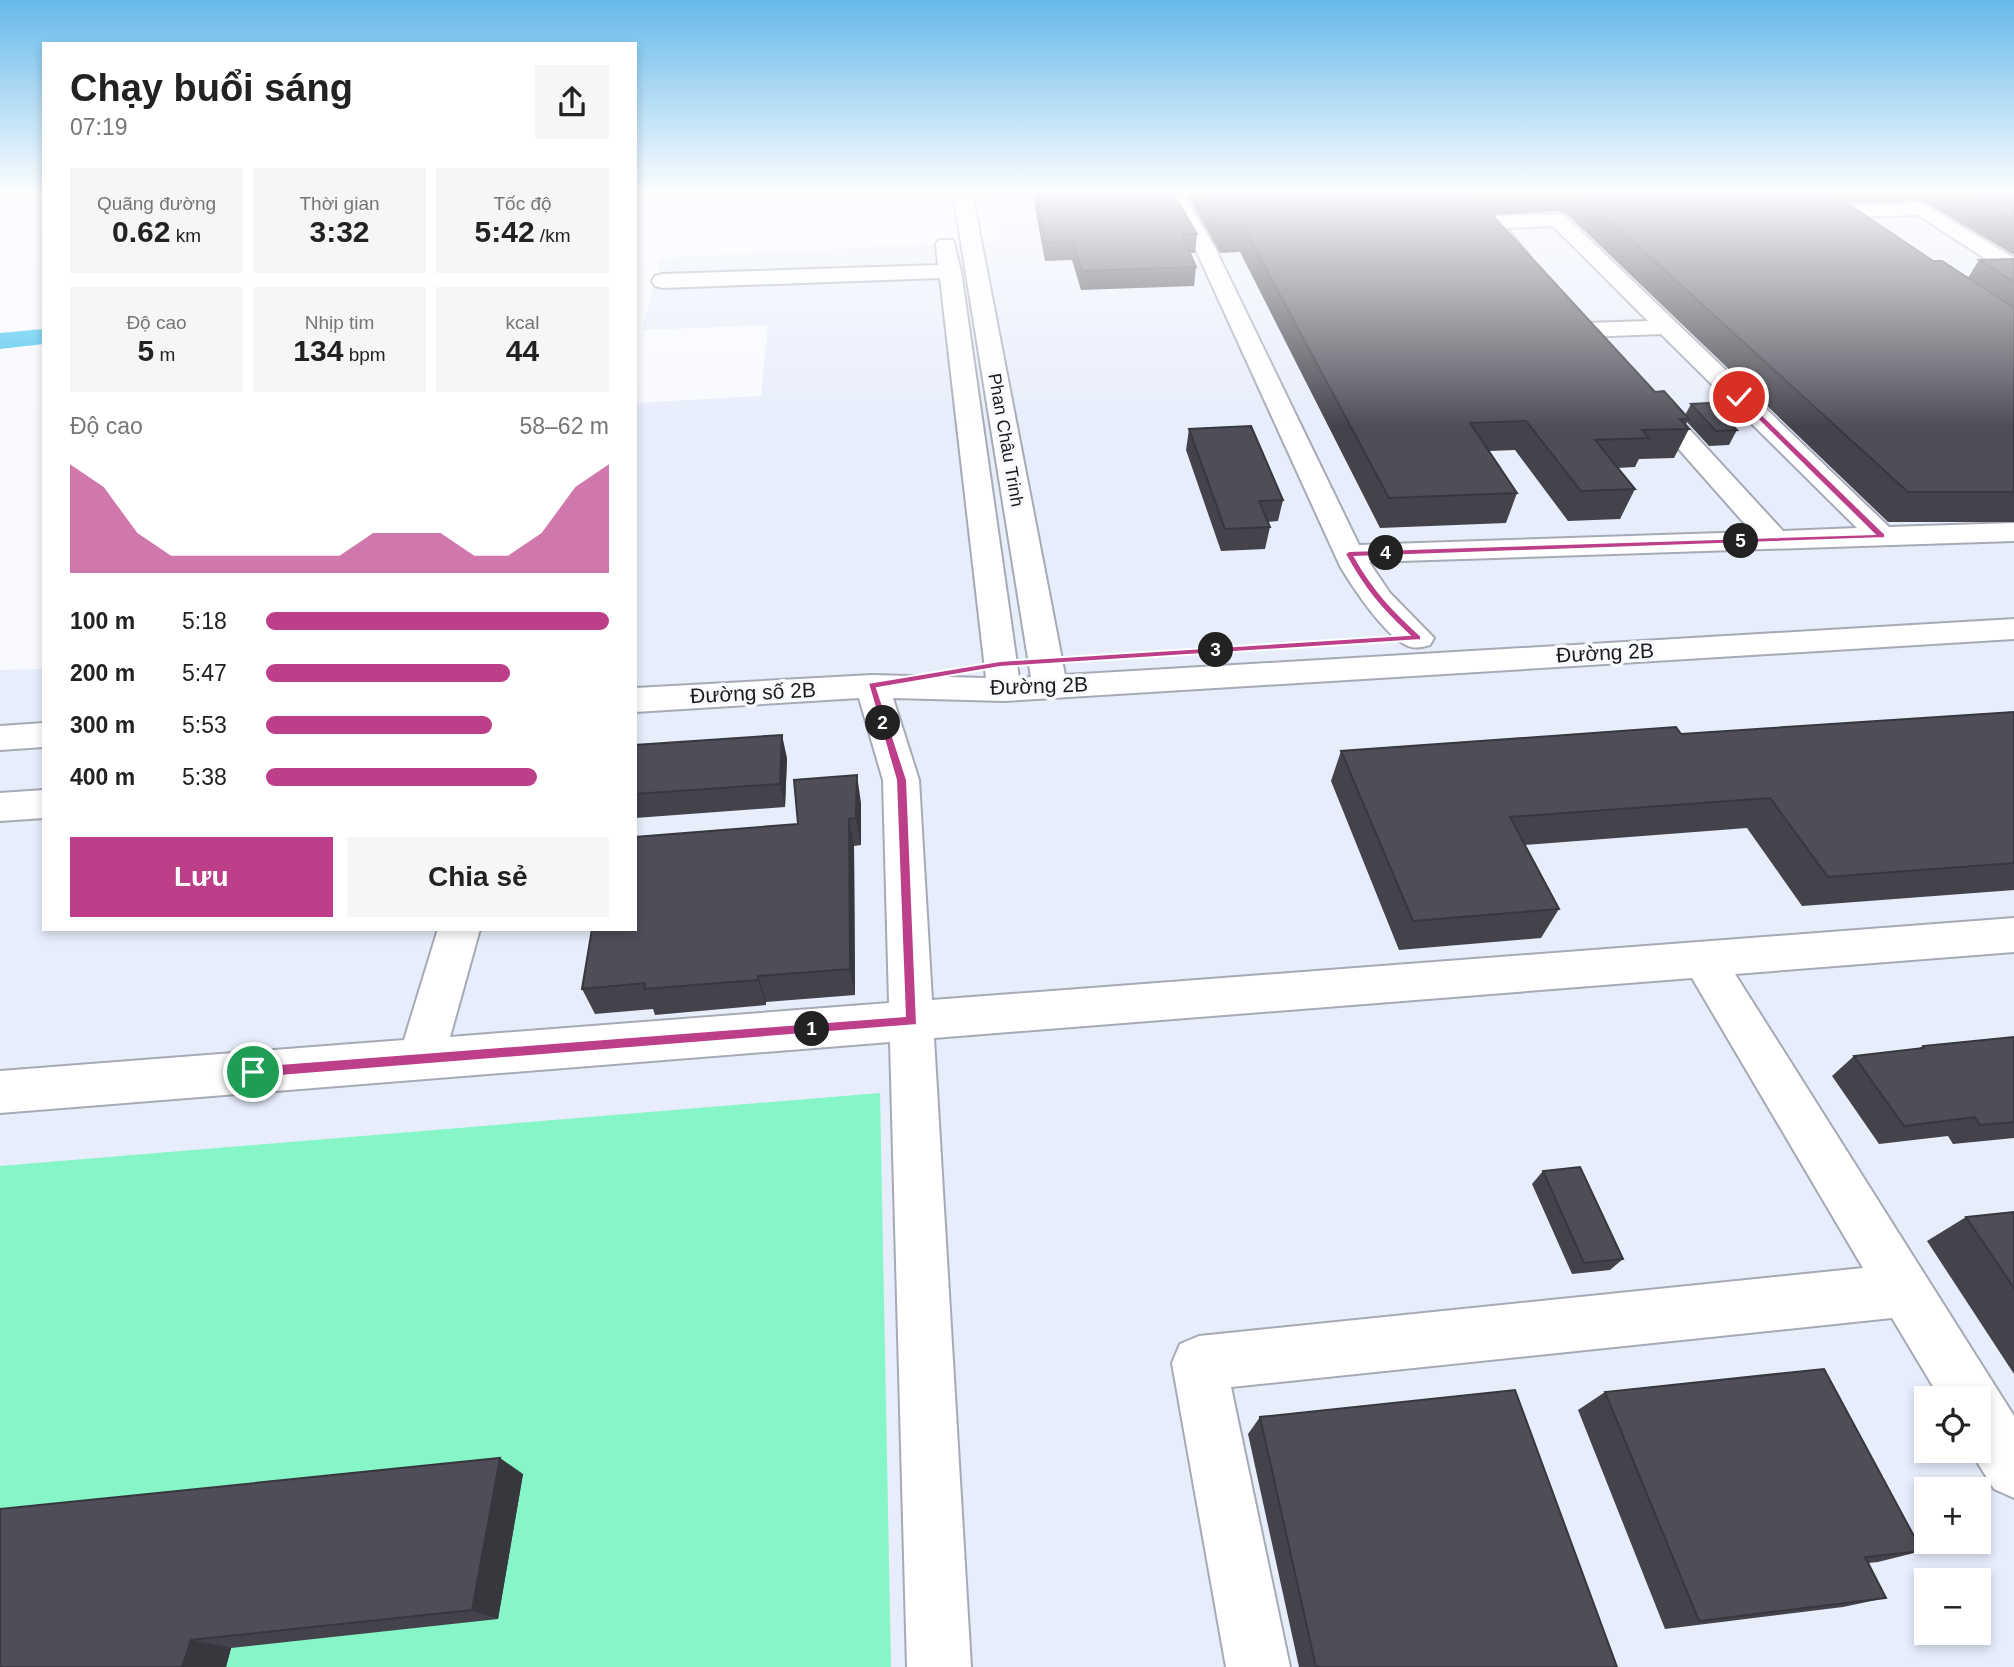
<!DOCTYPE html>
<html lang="vi">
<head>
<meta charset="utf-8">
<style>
  :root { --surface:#fff; --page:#f6f6f6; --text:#222; --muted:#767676; --accent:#bd3e89 }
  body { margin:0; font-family:Arial,sans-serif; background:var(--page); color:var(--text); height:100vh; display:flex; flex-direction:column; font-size:26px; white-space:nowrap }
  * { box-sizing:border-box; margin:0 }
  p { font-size:23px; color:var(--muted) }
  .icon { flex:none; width:38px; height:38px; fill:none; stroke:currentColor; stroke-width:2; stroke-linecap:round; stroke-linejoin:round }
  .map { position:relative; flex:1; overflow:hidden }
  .side { position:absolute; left:42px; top:42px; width:595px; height:889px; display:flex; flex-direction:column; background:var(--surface); border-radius:0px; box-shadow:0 4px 10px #0003 }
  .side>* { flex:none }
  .fabs { position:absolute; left:1914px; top:1386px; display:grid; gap:14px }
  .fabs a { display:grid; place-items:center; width:77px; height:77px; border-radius:0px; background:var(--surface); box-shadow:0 4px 10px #0003; font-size:35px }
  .pin { position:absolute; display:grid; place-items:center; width:60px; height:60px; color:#fff; margin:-30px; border:4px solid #fff; border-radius:50%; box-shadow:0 2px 7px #0007 }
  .km { position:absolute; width:35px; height:35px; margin:-18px; border-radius:50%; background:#222; color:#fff; font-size:19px; line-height:35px; text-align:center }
  .round { display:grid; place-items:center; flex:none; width:74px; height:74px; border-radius:0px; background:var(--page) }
  .summary { display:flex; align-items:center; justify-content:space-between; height:119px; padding:0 28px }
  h1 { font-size:38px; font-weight:700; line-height:52px }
  .figures { display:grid; grid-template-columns:repeat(3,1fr); gap:10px; height:119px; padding:7px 28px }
  .figures div { display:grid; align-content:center; border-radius:0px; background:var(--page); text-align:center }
  .figures b { font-size:30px; font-weight:700 }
  .figures small { font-size:19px; font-weight:400 }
  .figures p { font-size:19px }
  .chart { height:196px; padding:14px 28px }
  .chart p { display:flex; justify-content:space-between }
  .chart svg { width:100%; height:126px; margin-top:7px; fill:var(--accent); opacity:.7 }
  .button { display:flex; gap:14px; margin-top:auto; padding:14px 28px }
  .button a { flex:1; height:80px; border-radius:0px; background:var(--accent); color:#fff; font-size:28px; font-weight:700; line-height:80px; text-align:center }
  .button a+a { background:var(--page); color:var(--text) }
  ul { padding:0 28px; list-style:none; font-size:23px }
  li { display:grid; grid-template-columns:112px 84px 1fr; align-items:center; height:52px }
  li i { height:18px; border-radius:9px; background:var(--accent) }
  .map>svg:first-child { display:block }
</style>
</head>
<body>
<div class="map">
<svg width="2014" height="1667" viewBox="0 0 2014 1667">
  <rect width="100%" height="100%" fill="#f8fafe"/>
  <path fill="#e8edfc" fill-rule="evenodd" d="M991 193H2014V1667H0V670L44 669V929H635V403L761 396 768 325 642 330 661 258 1001 240ZM1927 1398H1979V1451H1927ZM1927 1489H1979V1542H1927ZM1927 1580H1979V1633H1927Z"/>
  <path fill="#86f5c7" d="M880 1093 891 1667H0V1166Z"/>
  <path fill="#40c1ed" d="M44 329V344L0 349V333Z"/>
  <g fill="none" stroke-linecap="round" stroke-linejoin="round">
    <g stroke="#a6aab4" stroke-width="4">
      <path id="minor" d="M953 193H972L1065 675 2014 619V639L1004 701 893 698 919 780 932 1000 2014 918V952L1735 974 2014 1416V1498L1994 1489 1970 1451H1979V1398H1940L1892 1318 1231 1387 1290 1667H1226L1172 1363 1180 1344 1199 1336 1863 1268 1692 978 934 1038 971 1667H907L890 1042 0 1113V1071L404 1040 438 929H480L450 1037 889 1003 883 780 859 698 635 712V688L872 675 986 678 940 278 663 288 655 286 652 281 655 276 663 274 938 265 936 244 939 240H953L961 271 1019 678 1031 677Z
        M1163 193H1182L1215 248 1359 545 1752 532 1639 404 1635 399 1639 394 1648 391 1657 394 1783 531 1857 528 1661 334 1586 337 1578 335 1574 330 1578 325 1586 323 1648 321 1553 226 1506 228 1529 255 1526 259H1512L1480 222 1483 218 1490 216 1558 214 1565 216 1889 527 2014 523V541L1369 562 1390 593 1434 638 1430 645C1422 647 1416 649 1408 646 1385 636 1353 588 1340 566L1195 248Z
        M1922 203 2014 258V273L2006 272 1918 215 1855 217 1866 227 1863 231C1849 235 1833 223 1824 212L1834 206Z
        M44 723V747L0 750V726Z
        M44 790V818L0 821V793Z"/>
    </g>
    <use href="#minor" fill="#fff" fill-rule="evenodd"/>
  </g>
  <path fill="#44434c" d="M1035 193H1173L1197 234 1195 253H1190L1196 267 1194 286 1081 290 1072 260 1045 261 1035 208Z
    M1186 193H2014V255L1923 201 1846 203 1933 261 1968 278 1979 260 2014 259V522H1888L1567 214 1558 211 1492 215 1655 392 1685 415 1691 404 1737 430 1729 445 1709 446 1687 422 1686 425 1689 429 1674 458 1639 459 1635 467 1617 468 1635 489 1620 519 1568 521 1515 450 1489 451 1517 493 1506 523 1380 528 1240 252 1220 253Z
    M1189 429 1283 500 1278 521 1268 522 1270 527 1265 549 1221 551 1186 450Z
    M2014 712V890L1802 906 1747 828 1525 845 1559 909 1541 938 1399 950 1331 781 1341 751 1681 734Z
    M635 745 787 758 785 807 635 818Z
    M861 803V845L854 846 855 995 766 1002V1005L655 1015 653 1009 595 1014 582 989Z
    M2014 1037V1138L1953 1144 1948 1136 1879 1144 1832 1076 1854 1056 1919 1048 1923 1046Z
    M1543 1171 1623 1259 1610 1270 1572 1274 1532 1184Z
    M2014 1212V1374L1927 1241 1966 1217Z
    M1605 1392 1922 1551 1878 1562 1868 1563 1886 1598 1843 1607 1665 1629 1578 1410Z
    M1260 1417 1617 1667H1299L1248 1434Z
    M523 1474 498 1619 231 1648 226 1667H0Z"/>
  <path fill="#37373e" d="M782 735 787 758 785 807 780 784Z
    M857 775 861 803V845L856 818Z
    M849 819 854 846 855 995 850 969Z
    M758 976 766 1002V1005L758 980Z
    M500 1458 523 1474 498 1619 472 1610Z
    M191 1640 231 1648 226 1667H182Z"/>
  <path fill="#4f4e58" stroke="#37373e" stroke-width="2" d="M1036 193H1173L1197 234 1182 235 1196 267 1082 271 1073 241 1046 242Z
    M1203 193H1472L1655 392 1664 391 1689 419H1680L1689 429 1642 430 1649 438 1595 440 1635 489 1581 491 1526 421 1470 423 1517 493 1389 498 1243 226 1224 227Z
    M1580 193H1832L1933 261H1942L2014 308V492H1908Z
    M1967 193H2014V220Z
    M2014 259V282L1979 260Z
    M1709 403 1737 430 1716 431 1691 404Z
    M1251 426 1283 500 1259 501 1270 527 1225 529 1189 429Z
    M2014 712V863L1828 877 1770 798 1510 817 1559 909 1413 921 1341 751 1676 727 1681 734Z
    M782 735 780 784 635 794V745Z
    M857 775 856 818 849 819 850 969 758 976V980L644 989 645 983 582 989 592 929H635V837L798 824 794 780Z
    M2014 1037V1122L1980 1125 1975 1117 1904 1126 1854 1056 1924 1048 1923 1046Z
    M1580 1167 1623 1259 1584 1263 1543 1171Z
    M2014 1212V1288L1966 1217Z
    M1824 1369 1922 1551 1865 1557 1886 1598 1699 1621 1605 1392Z
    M1515 1390 1617 1667H1316L1260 1417Z
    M500 1458 472 1610 191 1640 182 1667H0V1509Z"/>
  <linearGradient id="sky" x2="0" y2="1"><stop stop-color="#65b9ea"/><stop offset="0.45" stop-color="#fcfdff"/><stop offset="1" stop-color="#fcfdff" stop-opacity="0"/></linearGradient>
  <rect width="2014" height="427" fill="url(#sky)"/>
  <path fill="#bd3e89" stroke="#fff" stroke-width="2" d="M1736 395H1742L1885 534V538L1355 557C1374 591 1393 610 1421 636V640L1000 667 877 688 907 780 917 1025 253 1078 246 1072 253 1066 905 1016 896 780 868 683 1000 661 1409 635C1381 609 1364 589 1345 554L1349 551 1874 534 1736 398Z"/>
  <g text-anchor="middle" stroke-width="7" stroke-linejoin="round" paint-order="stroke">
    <g font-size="18" fill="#1a1b1f" stroke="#f8fafe">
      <text transform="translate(1006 440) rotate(80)" y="6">Phan Châu Trinh</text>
    </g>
    <g font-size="21" fill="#1a1b1f" stroke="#f8fafe">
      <text transform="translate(1605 653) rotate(-3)" y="7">Đường 2B</text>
      <text transform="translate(1039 686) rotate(-2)" y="7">Đường 2B</text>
      <text transform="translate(753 693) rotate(-3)" y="7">Đường số 2B</text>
    </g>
  </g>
</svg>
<div class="fabs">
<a><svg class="icon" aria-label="locate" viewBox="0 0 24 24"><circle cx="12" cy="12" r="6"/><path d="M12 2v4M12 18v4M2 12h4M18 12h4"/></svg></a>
<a>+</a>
<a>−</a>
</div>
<div class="pin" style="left:253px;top:1072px;background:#1e9e55"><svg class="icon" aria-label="arrive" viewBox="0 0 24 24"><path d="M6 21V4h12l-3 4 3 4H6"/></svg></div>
<div class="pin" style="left:1739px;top:397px;background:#d93025"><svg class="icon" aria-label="check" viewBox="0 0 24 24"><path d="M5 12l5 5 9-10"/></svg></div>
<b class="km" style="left:812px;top:1029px">1</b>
<b class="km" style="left:883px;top:723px">2</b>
<b class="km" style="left:1216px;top:650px">3</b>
<b class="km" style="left:1386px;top:553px">4</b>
<b class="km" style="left:1741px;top:541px">5</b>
<section class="side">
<div class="summary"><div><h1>Chạy buổi sáng</h1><p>07:19</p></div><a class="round"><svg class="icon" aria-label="share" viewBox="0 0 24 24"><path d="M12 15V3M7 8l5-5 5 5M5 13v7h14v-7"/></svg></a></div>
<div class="figures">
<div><p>Quãng đường</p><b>0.62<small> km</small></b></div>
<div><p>Thời gian</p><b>3:32</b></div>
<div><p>Tốc độ</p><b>5:42<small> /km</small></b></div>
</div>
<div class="figures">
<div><p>Độ cao</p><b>5<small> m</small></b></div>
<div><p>Nhịp tim</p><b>134<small> bpm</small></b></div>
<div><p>kcal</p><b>44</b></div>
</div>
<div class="chart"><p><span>Độ cao</span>58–62 m</p>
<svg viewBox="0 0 160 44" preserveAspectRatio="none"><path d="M0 44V6L10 14L20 30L30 38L40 38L50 38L60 38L70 38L80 38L90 30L100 30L110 30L120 38L130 38L140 30L150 14L160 6V44z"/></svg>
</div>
<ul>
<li><b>100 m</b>5:18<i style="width:100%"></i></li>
<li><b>200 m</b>5:47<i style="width:71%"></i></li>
<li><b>300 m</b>5:53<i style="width:66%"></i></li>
<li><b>400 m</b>5:38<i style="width:79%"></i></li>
</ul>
<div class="button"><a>Lưu</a><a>Chia sẻ</a></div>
</section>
</div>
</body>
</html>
